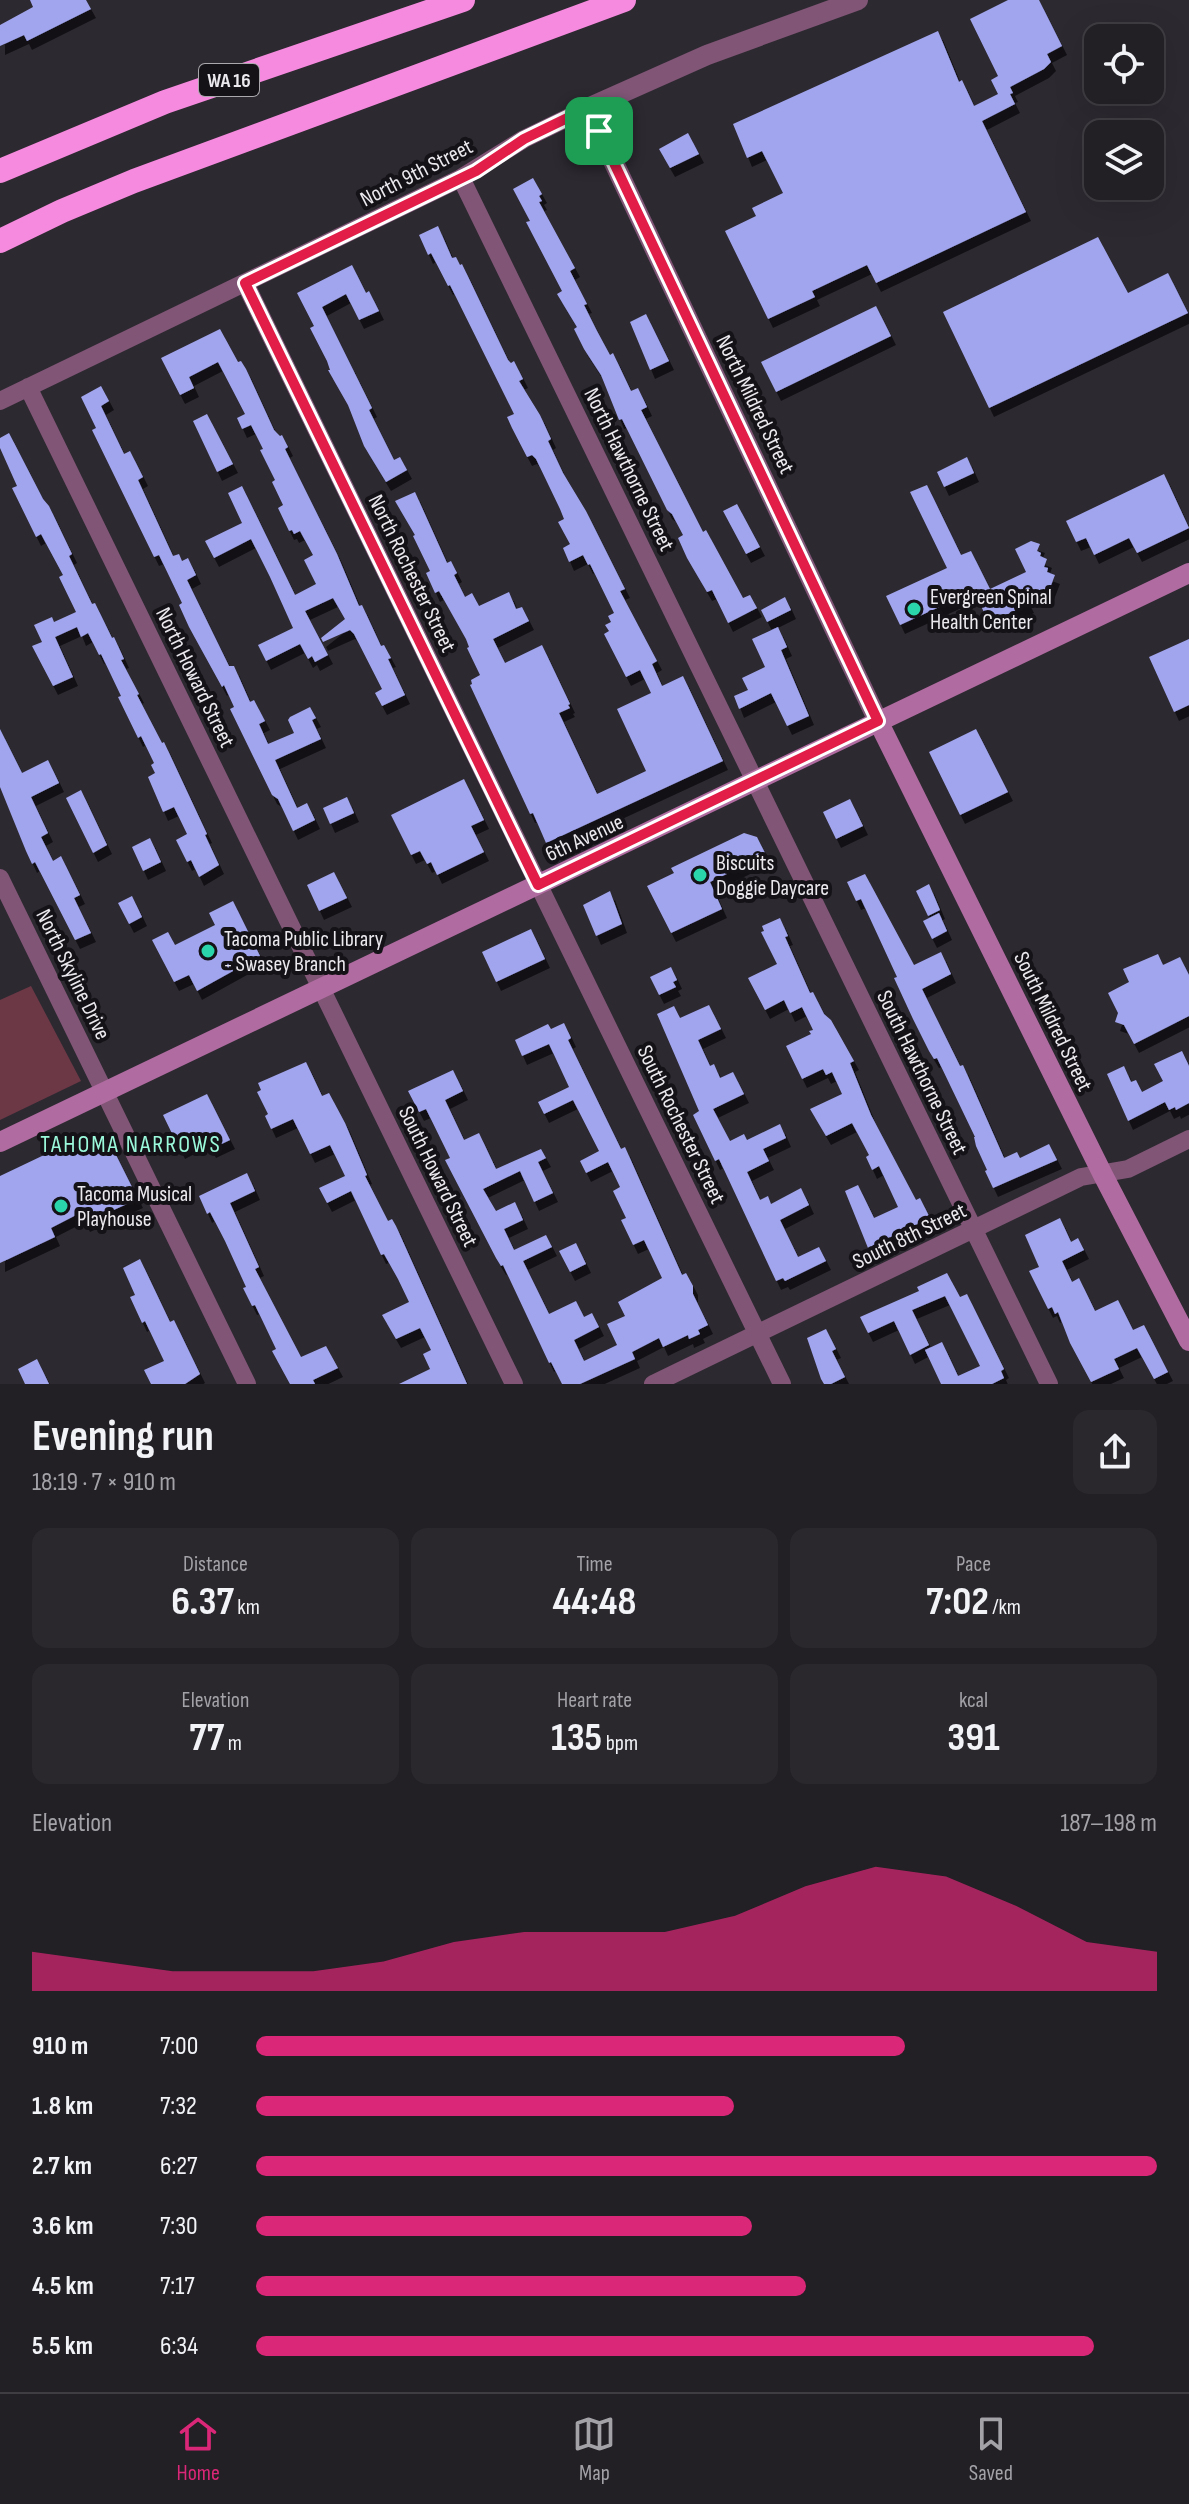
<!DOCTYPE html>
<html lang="en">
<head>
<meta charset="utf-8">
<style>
  :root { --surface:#221f25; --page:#2a272d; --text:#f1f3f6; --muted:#a2a2a7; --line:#3f3d42; --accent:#db2777 }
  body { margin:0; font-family:"Sofia Sans Condensed",sans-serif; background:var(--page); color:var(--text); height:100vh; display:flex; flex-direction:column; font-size:30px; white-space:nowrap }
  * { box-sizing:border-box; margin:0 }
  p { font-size:26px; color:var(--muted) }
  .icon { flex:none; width:44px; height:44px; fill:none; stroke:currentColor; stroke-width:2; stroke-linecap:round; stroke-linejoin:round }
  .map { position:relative; height:1384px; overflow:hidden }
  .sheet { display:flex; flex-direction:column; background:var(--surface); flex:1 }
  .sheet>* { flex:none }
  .tools { position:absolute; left:1084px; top:24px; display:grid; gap:16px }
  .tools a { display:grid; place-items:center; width:80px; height:80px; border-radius:16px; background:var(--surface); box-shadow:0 8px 32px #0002,0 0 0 2px var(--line); font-size:40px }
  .pin { position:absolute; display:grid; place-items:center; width:68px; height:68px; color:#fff; margin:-34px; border-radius:16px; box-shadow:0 4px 12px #0006 }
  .round { display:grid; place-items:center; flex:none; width:84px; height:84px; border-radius:16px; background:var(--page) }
  .headline { display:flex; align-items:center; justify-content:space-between; height:136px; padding:0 32px }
  h1 { font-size:44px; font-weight:700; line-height:60px }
  .metrics { display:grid; grid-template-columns:repeat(3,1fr); gap:12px; height:136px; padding:8px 32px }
  .metrics div { display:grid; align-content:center; border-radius:16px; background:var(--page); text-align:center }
  .metrics b { font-size:40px; font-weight:700 }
  .metrics small { font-size:22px; font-weight:400 }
  .metrics p { font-size:22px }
  .chart { height:224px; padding:16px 32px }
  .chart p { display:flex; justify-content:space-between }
  .chart svg { width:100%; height:144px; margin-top:8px; fill:var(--accent); opacity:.7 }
  ul { padding:0 32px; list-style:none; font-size:26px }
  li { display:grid; grid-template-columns:128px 96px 1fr; align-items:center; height:60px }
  li i { height:20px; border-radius:10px; background:var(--accent) }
  .tab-bar { display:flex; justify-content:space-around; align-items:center; height:112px; border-top:2px solid var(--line); background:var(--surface); font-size:22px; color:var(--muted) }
  .tab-bar a { display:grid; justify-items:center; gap:4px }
  .tab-bar .on { color:var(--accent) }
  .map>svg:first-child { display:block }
</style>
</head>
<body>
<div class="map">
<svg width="1189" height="1384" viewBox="0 0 1189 1384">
  <defs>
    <filter id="shadow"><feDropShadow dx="5" dy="9" stdDeviation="0" flood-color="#0009"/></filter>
  </defs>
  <rect width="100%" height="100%" fill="#2d2931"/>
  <path fill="#6c3846" d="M31 986 81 1081 0 1120V1000Z"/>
  <path fill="#a1a5ee" filter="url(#shadow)" d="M30 0H86L91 9 27 41 24 35 0 46V25L33 7Z
    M1008 0H1039L1062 46 1047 54 1051 62 1044 69 1010 87 1013 93 1010 94 1015 104 982 121 1026 212 876 283 867 265 812 291 815 297 768 319 725 231 756 216 752 208 783 193 762 151 747 158 733 124 938 31 959 82 962 80 974 106 998 94 991 80 998 76 970 19Z
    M688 133 699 154 670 168 659 149Z
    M533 178 542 194 539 196 542 201 539 202 575 268 570 271 587 304 584 305 597 331 610 355 613 353 631 391 638 388 647 407 641 410 703 532 706 530 743 598 750 595 757 608 728 623 712 590 707 592 687 558 678 538 683 535 672 514 667 510 622 419 619 420 601 375 584 349 574 329 577 327 557 294 562 291 526 222 530 221 513 189Z
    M438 226 452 258 456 257 460 265 462 264 508 360 511 363 514 361 523 379 519 381 540 415 551 439 548 441 563 473 586 511 625 589 620 591 657 661 652 664 662 686 683 676 723 761 546 843 533 813 530 814 470 685 472 684 471 680 480 675 467 648 469 647 466 639 439 591 435 593 426 573 430 571 413 536 415 535 395 501 415 492 447 563 451 561 457 573 454 575 465 597 472 593 479 606 509 592 516 609 522 607 529 621 493 639 505 663 542 645 570 704 568 705 570 708 559 713 597 794 646 771 617 709 651 693 640 670 626 677 604 634 609 631 605 625 611 622 608 616 614 613 590 564 588 565 583 555 569 562 563 548 570 544 558 522 564 519 560 509 536 459 532 455 527 457 512 428 507 417 514 414 450 285 448 286 431 253 428 255 419 235Z
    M1098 237 1128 293 1168 273 1188 313 989 408 943 312Z
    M352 265 366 293 369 291 379 311 359 320 346 294 322 307 372 408 369 410 394 460 400 457 407 470 386 482 364 446 348 405 328 370H330L327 361 310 328 314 326 297 293Z
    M876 306 891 336 776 392 761 362Z
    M646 314 669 361 650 370 630 322Z
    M220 329 238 362 241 361 246 369 274 430 280 436 282 435 288 447 285 449 337 554 359 606 362 605 381 646 384 645 391 658 388 659 405 695 382 706 375 693 382 689 354 634 350 630 323 642 321 638 345 619 333 598 305 611 328 655 315 662 312 656 308 659 300 644 266 661 258 645 293 628 270 577 251 539 214 558 205 541 242 523 228 493 242 486 295 595 316 584 304 560 313 555 300 531 294 534 292 530 289 531 278 508 283 505 272 482 275 480 260 450 263 449 251 425 242 429 237 418 245 414 218 362 189 377 194 388 180 395 161 358Z
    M101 386 109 401 101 406 124 454 130 451 143 477 138 480 173 556 179 554 182 561 188 558 196 575 187 580 229 666H234L250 702 254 700 265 721 259 724 268 744 294 733 288 720 290 717 310 707 316 718 312 720 321 739 275 760 297 808 307 803 315 820 293 831 278 799 272 795 230 709 234 707 224 685 222 687 189 627 179 605 182 603 159 555 154 557 92 430 96 428 81 397Z
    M207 414 233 464 217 472 193 421Z
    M9 433 43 499 49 506 72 554 69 556 92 604 95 603 112 638 114 637 124 659 121 660 139 694 137 695 162 743 164 742 207 834 205 835 219 865 199 877 191 860 187 862 176 840 187 834 174 807 163 812 148 777 155 773 151 765 154 763 141 736 138 738 118 697 121 696 101 654 99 655 88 633 81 637 77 627 55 637 73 677 53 686 32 646 42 642 34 625 52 617 54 622 76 612 59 577 63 575 49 549 41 534 36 537 12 488 17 486 0 448V438Z
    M967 457 974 473 944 487 937 472Z
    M1164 474 1189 528 1137 553 1129 538 1094 555 1086 538 1076 542 1066 521Z
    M927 485 961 555 971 551 990 589 1026 572 1015 549 1031 541 1040 544 1037 551 1041 553 1040 556 1047 559 1044 567 1048 568 1047 572 1055 575 1048 593 1041 590 1026 598 1029 604 989 623 974 591 900 625 886 596 947 568 910 492Z
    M737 504 760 547 746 554 723 511Z
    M785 597 791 610 767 622 761 610Z
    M778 627 787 647 781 650 809 716 787 726 771 693 739 709 734 696 748 690 742 678 765 667 752 639Z
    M1189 639V705L1174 712 1149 657Z
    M0 729 22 773 48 760 59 783 31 797 48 833 41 837 53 861 61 856 80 895 74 898 91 933 75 940 35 862 32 864 26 851 0 787Z
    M976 729 1008 792 960 815 929 752Z
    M464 779 484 820 471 826 484 852 437 875 431 862 427 864 420 851 411 855 391 815Z
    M81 790 107 845 93 853 66 798Z
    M347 797 354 813 330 824 323 808Z
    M850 799 863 826 836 839 823 812Z
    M744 833 757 837 766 855 710 882 722 909 671 933 647 886 674 873 671 868Z
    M150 838 161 862 143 871 132 847Z
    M334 872 347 898 319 911 307 885Z
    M865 874 914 965 941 952 951 974 922 989 960 1066 963 1065 1004 1158 1017 1152 1020 1158 1049 1144 1057 1160 993 1188 985 1171 987 1170 976 1146 974 1137H975L937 1058 934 1059 929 1051 913 1019 894 978 897 977 861 899 856 901 847 882Z
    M929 884 940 910 928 916 916 891Z
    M610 891 622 924 596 936 583 905Z
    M132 896 142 917 129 924 118 903Z
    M233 901 260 956 197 991 189 975 174 982 152 940 168 932 175 945 215 925 209 913Z
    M939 913 947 931 932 939 923 921Z
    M780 918 788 936 785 937 810 993 813 992 824 1014 831 1020 854 1061 850 1063 871 1115 916 1200 920 1198 930 1218 868 1248 845 1191 858 1185 874 1218 898 1207 879 1166 872 1170 866 1157 869 1155 852 1123 826 1136 810 1109 842 1094 832 1072 826 1075 823 1069 802 1079 786 1046 811 1034 809 1031 813 1030 802 1007 790 1013 784 1000 765 1010 748 978 777 964 761 932 764 931 762 926Z
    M531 929 545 959 496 982 482 952Z
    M1158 954 1163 965 1180 957 1189 975V1016L1134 1044 1124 1025 1115 1022 1118 1013 1108 993 1129 982 1123 969Z
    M671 967 677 980 673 982 676 987 659 995 650 977Z
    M709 1005 721 1029 698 1040 710 1066 714 1064 720 1078 733 1072 744 1094 713 1109 730 1141 744 1134 747 1140 780 1124 786 1138 763 1149 769 1161 747 1172 760 1200 768 1196 771 1204 801 1188 809 1205 780 1220 798 1257 819 1247 826 1261 785 1281 783 1278 776 1281 719 1159 715 1161 693 1115 699 1111 657 1014 674 1006 680 1018Z
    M564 1023 571 1038 568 1040 621 1149 625 1147 682 1275 686 1273 693 1286V1294L708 1325 698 1330 700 1334 689 1339 688 1335 663 1347 659 1338 632 1352 635 1359 580 1384H562L551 1362 549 1363 503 1265 501 1266 496 1258 445 1160 450 1158 426 1109 419 1112 408 1091 453 1070 463 1091 445 1100 464 1140 479 1133 496 1169 541 1149 546 1158 538 1162 553 1193 534 1202 520 1171 483 1189 496 1211 515 1202 523 1220 504 1229 514 1250 546 1235 552 1247 523 1261 549 1314 576 1301 584 1317 592 1313 599 1327 574 1340 584 1361 617 1345 607 1324 625 1316 618 1302 662 1278 644 1240 633 1245 621 1220 626 1218 613 1191 620 1187 608 1162 586 1173 580 1161 599 1151 573 1100 544 1114 538 1102 569 1087 549 1044 522 1056 515 1040 548 1024 551 1029Z
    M1182 1051 1189 1066V1103L1176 1110 1175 1107 1169 1110 1165 1102 1128 1121 1107 1074 1124 1066 1131 1082 1136 1080 1142 1092 1163 1081 1154 1064Z
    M306 1062 322 1096 329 1093 345 1123 367 1175 365 1176 388 1221 392 1219 396 1226 467 1384H399L430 1369 423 1354 431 1350 420 1328 396 1339 382 1315 409 1302 398 1279 384 1254 381 1255 351 1191 327 1203 319 1188 345 1176 330 1145 310 1154 293 1119 271 1129 265 1116 268 1114 257 1092 261 1090 258 1083Z
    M207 1094 230 1140 211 1149 205 1137 180 1150 163 1115Z
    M84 1136H100L110 1143 138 1199 85 1223 80 1213 51 1228 55 1237 0 1263V1176Z
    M247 1173 255 1191 230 1203 259 1267 255 1269 301 1357 326 1346 338 1368 313 1380 315 1384H290L272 1351 276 1349 255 1305 252 1306 243 1288 246 1287 225 1241 210 1212 207 1214 199 1196Z
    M1060 1218 1071 1242 1078 1238 1084 1250 1062 1261 1072 1282 1079 1278 1095 1311 1118 1300 1133 1330 1144 1325 1168 1372 1154 1379 1137 1348 1114 1359 1119 1369 1091 1382 1070 1343 1058 1312 1055 1314 1052 1307 1048 1309 1029 1271 1039 1267 1025 1235Z
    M576 1243 586 1264 570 1272 559 1251Z
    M140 1259 170 1322 174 1320 200 1374 185 1384H151L144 1370 164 1361 145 1321 142 1323 130 1297 135 1295 123 1268Z
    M947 1273 960 1297 967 1294 1004 1369 1001 1371 1004 1378 992 1384H941L925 1350 942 1342 958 1376 980 1366 945 1296 912 1310 929 1345 910 1355 894 1321 868 1333 860 1317 919 1291 917 1287Z
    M826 1329 836 1349 832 1351 845 1377 831 1384H824L821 1379 807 1338Z
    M37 1359 49 1384H25L18 1369Z"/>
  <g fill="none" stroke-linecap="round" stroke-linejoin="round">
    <path stroke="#805576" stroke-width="18" d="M461 178 1049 1384
      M245 283 782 1384
      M28 387 514 1384
      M0 401 461 178 524 139 588 108
      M0 878 247 1384
      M653 1384 1081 1177 1128 1169 1189 1139"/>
    <path stroke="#805576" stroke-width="20" d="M858 0 707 55 588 108 878 721"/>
    <path stroke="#b06ba0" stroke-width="20" d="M878 721 1103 1175 1189 1341
      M0 1142 1189 573"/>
    <path stroke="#f68ade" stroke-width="24" d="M0 171 165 102 463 0
      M0 241 62 211 134 181 624 0"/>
  </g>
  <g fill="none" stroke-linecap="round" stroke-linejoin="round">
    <g stroke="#fff" stroke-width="16">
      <path id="route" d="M588 108 878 721 538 885 245 283 476 171 524 139Z"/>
    </g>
    <use href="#route" stroke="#e11d48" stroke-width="10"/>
  </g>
  <g fill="#2ad5ac" stroke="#141216" stroke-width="3">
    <circle cx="914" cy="609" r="8"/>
    <circle cx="700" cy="875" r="8"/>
    <circle cx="208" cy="951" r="8"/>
    <circle cx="61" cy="1206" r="8"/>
  </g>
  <g text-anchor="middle" stroke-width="8" stroke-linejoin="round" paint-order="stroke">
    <rect fill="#141216" stroke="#aaa8ad" stroke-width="2" x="199" y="64" width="60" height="32" rx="6"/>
    <g font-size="20" font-weight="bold" fill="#ebe9ee">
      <text x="229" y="87">WA 16</text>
    </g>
    <g font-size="22" fill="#ebe9ee" stroke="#141216">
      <text transform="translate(416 172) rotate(-27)" y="8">North 9th Street</text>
      <text transform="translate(756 404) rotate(64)" y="8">North Mildred Street</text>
      <text transform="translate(630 469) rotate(64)" y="8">North Hawthorne Street</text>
      <text transform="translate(413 573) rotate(64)" y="8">North Rochester Street</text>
      <text transform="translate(196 677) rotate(64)" y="8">North Howard Street</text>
      <text transform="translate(584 837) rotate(-25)" y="8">6th Avenue</text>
      <text transform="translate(74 974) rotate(64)" y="8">North Skyline Drive</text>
      <text transform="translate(1054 1021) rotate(64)" y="8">South Mildred Street</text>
      <text transform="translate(923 1072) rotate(64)" y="8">South Hawthorne Street</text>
      <text transform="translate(682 1124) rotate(64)" y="8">South Rochester Street</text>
      <text transform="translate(439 1176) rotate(64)" y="8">South Howard Street</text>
      <text transform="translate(909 1235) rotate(-26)" y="8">South 8th Street</text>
    </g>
    <g font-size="22" fill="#ebe9ee" stroke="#141216" text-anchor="start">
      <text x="930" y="604">Evergreen Spinal<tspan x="930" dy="25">Health Center</tspan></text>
      <text x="716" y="870">Biscuits<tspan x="716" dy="25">Doggie Daycare</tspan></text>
      <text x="224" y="946">Tacoma Public Library<tspan x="224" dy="25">- Swasey Branch</tspan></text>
      <text x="77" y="1201">Tacoma Musical<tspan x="77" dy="25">Playhouse</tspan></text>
    </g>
    <g font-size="24" letter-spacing="2" fill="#9bf9db" stroke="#141216">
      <text x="131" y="1152">TAHOMA NARROWS</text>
    </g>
  </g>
</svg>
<div class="tools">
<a><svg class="icon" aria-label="locate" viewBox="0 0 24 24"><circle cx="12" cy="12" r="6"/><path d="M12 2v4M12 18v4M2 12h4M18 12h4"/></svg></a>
<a><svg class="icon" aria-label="layers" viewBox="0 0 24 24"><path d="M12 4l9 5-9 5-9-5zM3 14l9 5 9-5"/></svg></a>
</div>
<div class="pin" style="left:599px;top:131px;background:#1e9e55"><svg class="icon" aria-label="arrive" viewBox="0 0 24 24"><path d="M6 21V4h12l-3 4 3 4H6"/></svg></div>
</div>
<section class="sheet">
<div class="headline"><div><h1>Evening run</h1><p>18:19 · 7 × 910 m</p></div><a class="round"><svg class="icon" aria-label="share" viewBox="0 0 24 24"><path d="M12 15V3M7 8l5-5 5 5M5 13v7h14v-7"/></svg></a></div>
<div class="metrics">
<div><p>Distance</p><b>6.37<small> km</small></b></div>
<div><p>Time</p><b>44:48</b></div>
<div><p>Pace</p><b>7:02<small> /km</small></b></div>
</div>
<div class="metrics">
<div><p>Elevation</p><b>77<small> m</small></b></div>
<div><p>Heart rate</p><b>135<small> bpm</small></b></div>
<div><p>kcal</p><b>391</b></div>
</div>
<div class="chart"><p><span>Elevation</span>187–198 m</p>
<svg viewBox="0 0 160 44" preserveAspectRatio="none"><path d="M0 44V32L10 35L20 38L30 38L40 38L50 35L60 29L70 26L80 26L90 26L100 21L110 12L120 6L130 9L140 18L150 29L160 32V44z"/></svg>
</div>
<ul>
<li><b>910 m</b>7:00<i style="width:72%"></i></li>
<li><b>1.8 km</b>7:32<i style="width:53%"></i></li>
<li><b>2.7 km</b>6:27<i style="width:100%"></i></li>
<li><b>3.6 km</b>7:30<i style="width:55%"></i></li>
<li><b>4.5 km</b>7:17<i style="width:61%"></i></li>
<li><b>5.5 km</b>6:34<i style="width:93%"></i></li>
</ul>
</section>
<nav class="tab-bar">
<a class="on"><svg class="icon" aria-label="home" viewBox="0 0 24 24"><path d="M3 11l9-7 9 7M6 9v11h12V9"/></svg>Home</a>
<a><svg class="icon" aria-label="map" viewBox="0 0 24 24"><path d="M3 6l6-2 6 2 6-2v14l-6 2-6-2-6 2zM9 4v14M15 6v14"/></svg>Map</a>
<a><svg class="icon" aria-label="saved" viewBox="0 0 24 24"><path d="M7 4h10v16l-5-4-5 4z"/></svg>Saved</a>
</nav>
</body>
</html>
